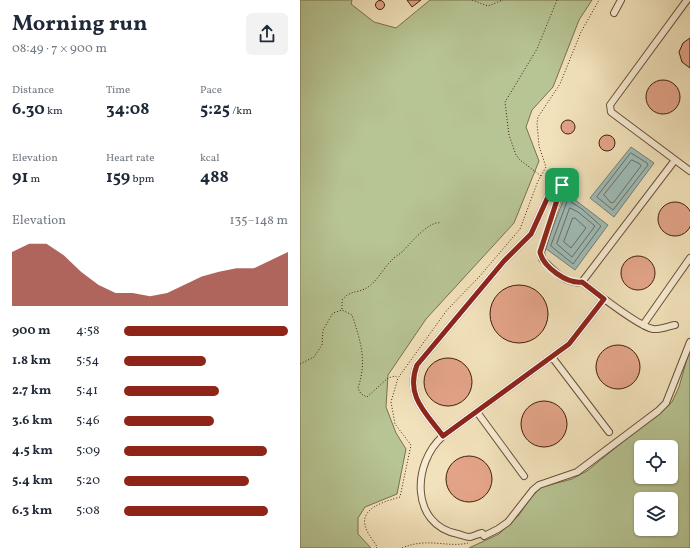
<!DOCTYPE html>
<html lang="en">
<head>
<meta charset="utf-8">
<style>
  :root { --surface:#fff; --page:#f2f2f3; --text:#1f2937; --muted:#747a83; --accent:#8f2418 }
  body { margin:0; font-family:Vollkorn,serif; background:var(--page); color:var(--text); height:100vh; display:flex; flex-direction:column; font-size:15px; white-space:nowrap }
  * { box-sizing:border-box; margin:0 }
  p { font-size:13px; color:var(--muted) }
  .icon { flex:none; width:22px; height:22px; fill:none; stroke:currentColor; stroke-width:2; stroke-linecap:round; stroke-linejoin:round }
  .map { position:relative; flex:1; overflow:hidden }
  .panel { display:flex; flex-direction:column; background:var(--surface); width:300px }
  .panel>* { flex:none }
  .controls { position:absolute; left:334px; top:440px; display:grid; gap:8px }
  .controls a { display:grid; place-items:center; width:44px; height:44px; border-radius:6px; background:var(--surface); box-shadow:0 1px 3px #0004; font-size:20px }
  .pin { position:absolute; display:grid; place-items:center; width:34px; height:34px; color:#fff; margin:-17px; border-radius:8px; box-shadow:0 2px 6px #0006 }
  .round { display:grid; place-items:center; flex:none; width:42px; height:42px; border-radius:6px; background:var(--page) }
  .overview { display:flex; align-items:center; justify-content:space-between; height:68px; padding:0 12px }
  h1 { font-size:22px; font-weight:700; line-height:30px }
  .figures { display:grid; grid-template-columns:repeat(3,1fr); gap:6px; height:68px; padding:4px 12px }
  .figures div { display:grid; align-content:center }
  .figures b { font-size:17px; font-weight:700 }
  .figures small { font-size:11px; font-weight:400 }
  .figures p { font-size:11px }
  .chart { height:112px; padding:8px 12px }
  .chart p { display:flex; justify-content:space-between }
  .chart svg { width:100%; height:72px; margin-top:4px; fill:var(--accent); opacity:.7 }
  ul { padding:0 12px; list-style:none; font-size:13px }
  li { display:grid; grid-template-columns:64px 48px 1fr; align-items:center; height:30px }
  li i { height:10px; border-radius:5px; background:var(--accent) }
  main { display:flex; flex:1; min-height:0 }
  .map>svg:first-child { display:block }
</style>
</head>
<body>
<main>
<section class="panel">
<div class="overview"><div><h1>Morning run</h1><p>08:49 · 7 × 900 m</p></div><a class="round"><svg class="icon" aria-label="share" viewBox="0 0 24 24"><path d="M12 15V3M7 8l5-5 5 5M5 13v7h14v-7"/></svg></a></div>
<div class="figures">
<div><p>Distance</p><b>6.30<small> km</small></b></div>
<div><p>Time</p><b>34:08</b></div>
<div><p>Pace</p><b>5:25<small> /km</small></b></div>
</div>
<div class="figures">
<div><p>Elevation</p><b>91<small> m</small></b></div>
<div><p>Heart rate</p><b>159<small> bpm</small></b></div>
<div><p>kcal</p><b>488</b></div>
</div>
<div class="chart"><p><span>Elevation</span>135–148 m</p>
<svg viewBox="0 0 160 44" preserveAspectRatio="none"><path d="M0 44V11L10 6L20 6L30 13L40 23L50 31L60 36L70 36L80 38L90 36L100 31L110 26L120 23L130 21L140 21L150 16L160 11V44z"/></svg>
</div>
<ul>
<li><b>900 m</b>4:58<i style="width:100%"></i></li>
<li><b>1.8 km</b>5:54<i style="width:50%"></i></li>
<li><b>2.7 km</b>5:41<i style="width:58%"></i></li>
<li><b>3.6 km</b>5:46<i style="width:55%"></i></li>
<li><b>4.5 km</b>5:09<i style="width:87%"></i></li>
<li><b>5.4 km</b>5:20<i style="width:76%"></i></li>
<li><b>6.3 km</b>5:08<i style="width:88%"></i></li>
</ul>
</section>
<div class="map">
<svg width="390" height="548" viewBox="0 0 390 548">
  <rect width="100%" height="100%" fill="#f2e2bb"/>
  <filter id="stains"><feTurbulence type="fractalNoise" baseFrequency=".005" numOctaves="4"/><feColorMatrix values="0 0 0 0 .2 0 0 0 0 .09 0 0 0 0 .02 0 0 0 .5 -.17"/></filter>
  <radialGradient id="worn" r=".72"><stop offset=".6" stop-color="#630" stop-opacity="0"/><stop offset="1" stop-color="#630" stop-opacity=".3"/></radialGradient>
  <path fill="#b7c493" stroke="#7a714e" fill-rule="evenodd" d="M0 0H52L51 4 74 22 96 28 130 0H292L279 20 253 87 232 110 226 127 239 161 214 223 126 319 88 375 86 407 96 433 106 449 97 494 65 507 58 518V534L71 548H0Z
    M390 348V548H169L199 534 219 515 232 496 242 487 272 479 287 471 372 402 379 387ZM341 447H371V477H341ZM341 499H371V529H341Z"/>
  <path fill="#9ebcb9" stroke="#787d72" d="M331 147 354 163 314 217 290 198Z
    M266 193 308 225 275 270 245 248Z"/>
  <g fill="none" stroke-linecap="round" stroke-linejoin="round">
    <path stroke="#6e6d60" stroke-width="1" d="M331 153 347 163 348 165 313 210 297 197Z
      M332 160 340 164 341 166 314 202 311 203 304 195Z
      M268 200 282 209 301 226 273 264 251 246Z
      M270 208 278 212 295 226 272 257 257 244Z
      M273 218H275L286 228 271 248 264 242Z"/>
  </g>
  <path fill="#e4a489" stroke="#3e1e08" d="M107 0H121L112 7Z
    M75.5 5a4.5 4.5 0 1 1 9 0a4.5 4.5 0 1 1-9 0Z
    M390 38V68L382 62 379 52 383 43Z
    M346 97a17 17 0 1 1 34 0a17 17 0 1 1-34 0Z
    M261 127a7 7 0 1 1 14 0a7 7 0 1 1-14 0Z
    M299 143a8 8 0 1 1 16 0a8 8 0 1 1-16 0Z
    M358 219a17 17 0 1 1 34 0a17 17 0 1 1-34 0Z
    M321 273a17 17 0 1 1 34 0a17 17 0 1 1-34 0Z
    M190 314a29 29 0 1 1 58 0a29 29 0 1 1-58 0Z
    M296 367a22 22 0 1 1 44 0a22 22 0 1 1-44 0Z
    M124 382a24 24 0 1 1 48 0a24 24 0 1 1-48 0Z
    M221 424a23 23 0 1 1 46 0a23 23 0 1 1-46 0Z
    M146 479a23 23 0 1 1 46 0a23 23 0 1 1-46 0Z"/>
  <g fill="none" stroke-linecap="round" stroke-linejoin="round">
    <g stroke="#6b4f35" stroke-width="8">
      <path id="minor" d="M387 0 310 105 311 112 390 171
        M314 13 321 0
        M282 282 375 160
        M304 299 269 344 143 436C112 463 110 525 158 534 162 535 166 537 170 537 174 536 178 534 182 533L184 536 198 529 208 522 233 490 239 485 277 472 358 411 366 403 390 342
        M343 325 390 258
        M252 357 309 432
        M177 412 224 476
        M143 436C126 413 105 396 117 365L204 261 231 234 252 188 258 182 262 185 241 252 242 259C253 270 266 285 282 282 295 292 339 327 353 329 360 330 369 326 375 325"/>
    </g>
    <path stroke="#3e1e08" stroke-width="1" stroke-dasharray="1 2" stroke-linecap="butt" d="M172 0 188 6 203 0
      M241 176 220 160 216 155 209 135 205 102 237 49 257 0
      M42 309V300C51 289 58 294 68 287 77 281 83 269 91 261 94 257 99 255 103 251 110 244 129 220 141 223
      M0 364 14 357 22 345 23 330 33 313 42 310 52 315C61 342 67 361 58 388L61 394 67 397 88 378 95 376 98 378
      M76 548 77 547C74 541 66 532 65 525 61 507 87 501 100 497L111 445 95 424 91 402 98 378 147 310 179 277 220 229 238 181 246 167 239 146 237 123 238 117 260 84 281 32 299 0
      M102 548C127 537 148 548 168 543"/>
    <use href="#minor" stroke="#f7ecd3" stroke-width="6"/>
  </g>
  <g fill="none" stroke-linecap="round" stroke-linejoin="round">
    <g stroke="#fff" stroke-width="8">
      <path id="route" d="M258 182 262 185 240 252C243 267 267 284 282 282L304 299 269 344 143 436C126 413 105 396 117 365L204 261 231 234 252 188Z"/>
    </g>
    <use href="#route" stroke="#8f2418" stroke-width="5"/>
  </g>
  <rect width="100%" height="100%" filter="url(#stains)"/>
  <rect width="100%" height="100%" fill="url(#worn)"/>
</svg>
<div class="controls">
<a><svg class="icon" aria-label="locate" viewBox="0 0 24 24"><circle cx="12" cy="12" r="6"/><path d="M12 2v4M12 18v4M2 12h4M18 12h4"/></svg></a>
<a><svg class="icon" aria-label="layers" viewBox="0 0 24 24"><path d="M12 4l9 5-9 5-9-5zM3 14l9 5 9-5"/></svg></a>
</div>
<div class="pin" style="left:262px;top:185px;background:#1e9e55"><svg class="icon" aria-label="arrive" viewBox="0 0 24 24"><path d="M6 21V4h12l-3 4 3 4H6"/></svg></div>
</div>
</main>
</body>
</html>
